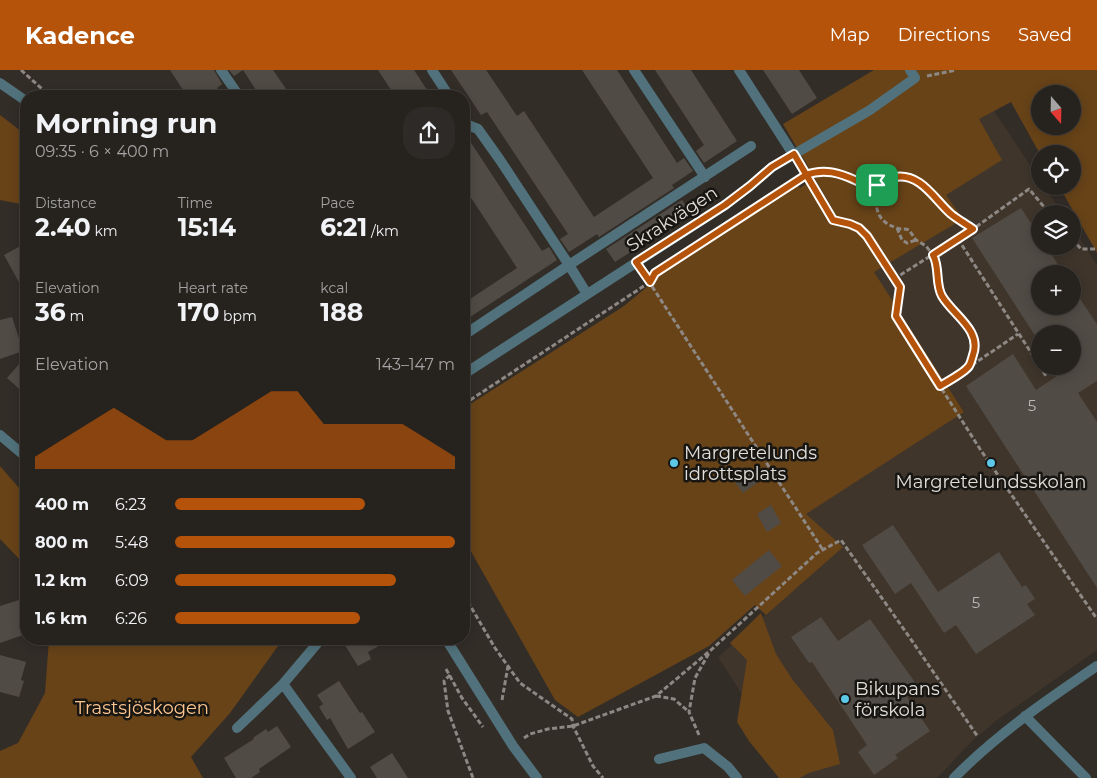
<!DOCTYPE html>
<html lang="en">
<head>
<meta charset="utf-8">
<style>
  :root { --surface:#26221e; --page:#2e2a27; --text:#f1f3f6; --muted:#a4a4a4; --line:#423f3c; --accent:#b45309 }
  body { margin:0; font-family:Montserrat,sans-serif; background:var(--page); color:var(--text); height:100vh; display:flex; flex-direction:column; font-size:19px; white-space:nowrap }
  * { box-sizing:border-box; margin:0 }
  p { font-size:16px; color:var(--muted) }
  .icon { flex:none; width:28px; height:28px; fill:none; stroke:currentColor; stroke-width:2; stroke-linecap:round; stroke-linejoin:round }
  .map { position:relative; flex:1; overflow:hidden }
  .panel { position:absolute; left:20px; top:20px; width:450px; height:555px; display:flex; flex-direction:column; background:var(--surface); border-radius:20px; box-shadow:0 2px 12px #0003,0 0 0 1px var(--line) }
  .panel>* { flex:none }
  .needle { width:32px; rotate:160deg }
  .buttons { position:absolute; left:1031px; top:15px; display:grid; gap:10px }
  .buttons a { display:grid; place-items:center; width:50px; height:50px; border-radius:50%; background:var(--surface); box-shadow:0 2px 12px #0003,0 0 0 1px var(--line); font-size:25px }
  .pin { position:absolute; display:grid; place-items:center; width:42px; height:42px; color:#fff; margin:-21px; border-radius:10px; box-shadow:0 2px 8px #0006 }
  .round { display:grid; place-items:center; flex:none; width:52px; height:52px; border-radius:20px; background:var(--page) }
  .overview { display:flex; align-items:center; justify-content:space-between; height:85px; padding:0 15px }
  h1 { font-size:28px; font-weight:700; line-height:38px }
  .figures { display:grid; grid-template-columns:repeat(3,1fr); gap:8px; height:85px; padding:5px 15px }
  .figures div { display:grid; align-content:center }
  .figures b { font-size:25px; font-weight:700 }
  .figures small { font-size:14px; font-weight:400 }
  .figures p { font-size:14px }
  .chart { height:140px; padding:10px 15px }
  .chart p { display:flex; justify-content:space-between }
  .chart svg { width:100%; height:90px; margin-top:5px; fill:var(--accent); opacity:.7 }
  ul { padding:0 15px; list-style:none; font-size:16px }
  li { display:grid; grid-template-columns:80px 60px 1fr; align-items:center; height:38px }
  li i { height:12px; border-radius:6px; background:var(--accent) }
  header { display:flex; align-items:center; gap:30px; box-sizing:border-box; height:70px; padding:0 25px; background:var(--accent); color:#fff }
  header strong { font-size:24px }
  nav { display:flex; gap:28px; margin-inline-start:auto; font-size:18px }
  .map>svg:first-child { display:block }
</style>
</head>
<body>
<header>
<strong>Kadence</strong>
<nav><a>Map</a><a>Directions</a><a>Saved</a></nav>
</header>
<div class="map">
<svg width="1097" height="708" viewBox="0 0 1097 708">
  <rect width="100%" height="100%" fill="#332d28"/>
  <path fill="#3f352b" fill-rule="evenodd" d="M992 38 1040 110V116H1044L1063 144H1040V176H1072L1073 158 1097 195V580L997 650 973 670 937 708H796L718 587 842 477 805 444 964 341 806 99ZM1040 204H1072V236H1040ZM1040 264H1072V296H1040Z"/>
  <path fill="#684318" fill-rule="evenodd" d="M874 0H1097V183L1059 116H1072V84H1040L1011 32 979 49 1002 90 946 125 963 149 874 202 964 342 806 444 843 477 766 545 755 535 709 576 578 647 555 630 464 469V338L624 236 654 211 652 207 797 114 800 118 813 109 834 141 783 54ZM1040 24H1072V56H1040Z
    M0 45 26 65V135L0 130Z
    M0 396 26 426V496L0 469Z
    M761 543 776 584 792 609 833 660 840 694 809 703 799 708H779L749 671 737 652 747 590 730 573Z
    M49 569H283L230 643 191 687 203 708H0V681L18 673 45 623Z"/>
  <path fill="#514b45" d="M170 0H214L222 14 217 18 223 26H187Z
    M229 0H273L291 26H260L243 0 234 6Z
    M378 0H414L431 26H395Z
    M451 0H486L517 46 524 41 594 147 653 108 582 0H617L677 93 684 88 693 101 672 115 674 118 599 167 597 164 569 182 560 169 568 164 487 42 481 45Z
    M655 0H691L737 71 704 93 696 81 704 75Z
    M763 0H799L817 28 792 44Z
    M464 62 542 181 549 177 557 190 464 251V233L517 198 464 117Z
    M682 130 691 143 615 192 606 179Z
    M1021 138 1040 167V176H1046L1064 204H1040V236H1072V217L1097 254V311L1078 323 1097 352V518L966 316 1013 284 1036 320 1060 304 1056 296H1072V264H1034L972 168Z
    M26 173V225L4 185Z
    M12 247 23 281 0 289V250Z
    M26 286V325L7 308Z
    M752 398 761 410 743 423 734 411Z
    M771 435 781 453 767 462 757 444Z
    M893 455 938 522 999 482 1022 517 1026 515 1035 529 1027 534 1035 545 976 584 956 555 944 563 911 513 895 524 862 475Z
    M769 480 782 496 745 526 732 510Z
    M19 530 24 547 20 548 26 564 0 573V536Z
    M821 547 838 571 870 549 919 618 907 627 930 661 895 685 898 688 874 705 858 682 867 675 812 592 809 593 791 567Z
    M341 569H391L368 582 371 589 358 596Z
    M0 585 26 592 21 610 24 611 19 627 0 622Z
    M339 611 360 643 362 642 375 662 348 679 330 648 327 650 319 637 323 634 317 625Z
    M277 656 291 677 259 699 260 702 251 708H236L224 688 254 669 253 668 266 659 268 662Z
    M392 683 408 708H377L370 697Z"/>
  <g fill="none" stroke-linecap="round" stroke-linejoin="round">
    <path stroke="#8d8884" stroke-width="3" stroke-dasharray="5 2.5" stroke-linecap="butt" d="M21 0 50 26
      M927 6 956 0
      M800 96 833 149 850 154 859 158 867 166 900 217 896 247 980 379 1097 549
      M877 115C875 134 874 151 897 158 901 160 905 158 909 160L916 170 926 176 933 185 938 201 941 224 947 233 969 259 976 271 975 282 969 296
      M897 158 902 170 907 173 916 170
      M958 169 1046 306
      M1072 169 1081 179H1097
      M644 204 823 480
      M894 209 973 159 1029 119 1050 144
      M941 316 1018 264
      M464 334 650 212 655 203 805 105C824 98 840 103 857 110 860 112 864 114 867 115 880 119 891 104 907 108 927 113 936 132 951 144 958 149 966 154 973 159
      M464 525 495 578 520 613 572 649 573 656 593 696 603 708
      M446 599 462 628 483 657
      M450 605 444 611 448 641 473 708
      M656 626 674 629 689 642
      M502 630 508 596
      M699 665 689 642 695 608 709 583
      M524 668 530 664 548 659 573 656 656 626 711 580 817 483 841 470 910 568 978 667"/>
    <path stroke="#51727c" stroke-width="10" d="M659 689 704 678 728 697 737 708"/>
    <path stroke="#51727c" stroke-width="10" d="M221 0 239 26
      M432 0 449 26
      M634 0 705 107
      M739 0 793 84
      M0 13 26 31
      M464 49 468 55 478 59 500 90 569 195 751 76
      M464 265 569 195 587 224
      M464 304 725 135 750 116 772 97 870 40 915 8 910 0
      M0 365 26 387
      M321 569 283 614 351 708
      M446 569 513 676 537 708
      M1025 646 1086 708
      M237 658 283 614
      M954 708C997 664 1047 630 1097 596"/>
  </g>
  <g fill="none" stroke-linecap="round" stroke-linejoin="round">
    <g stroke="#fff" stroke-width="10">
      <path id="route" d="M877 115C869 117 864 114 857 111 840 103 824 98 806 105L655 203 650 212 636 192 725 135 750 116 772 97 794 84 833 150 850 154 859 158 867 166 900 217 896 246 940 316C948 311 964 303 969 296 971 293 972 288 973 285 982 260 953 245 942 226 935 214 940 197 933 185L973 159C966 154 957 149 951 144 934 129 921 103 895 107 888 108 883 113 877 115"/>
    </g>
    <use href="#route" stroke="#b45309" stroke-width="6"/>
  </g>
  <g fill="#5cc7e7" stroke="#181613" stroke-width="2">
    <circle cx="674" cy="393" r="5"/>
    <circle cx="991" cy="393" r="5"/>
    <circle cx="845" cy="629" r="5"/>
  </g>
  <g text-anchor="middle" stroke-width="5" stroke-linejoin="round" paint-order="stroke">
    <g font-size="15" fill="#beb9b5">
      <text x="1032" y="341">5</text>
      <text x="976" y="538">5</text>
    </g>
    <g font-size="18" fill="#e2deda" stroke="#181613">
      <text transform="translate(672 149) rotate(-33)" y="6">Skrakvägen</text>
    </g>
    <g font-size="18" fill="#e2deda" stroke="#181613" text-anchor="start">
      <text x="684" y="389">Margretelunds<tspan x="684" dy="21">idrottsplats</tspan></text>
      <text x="991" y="418" text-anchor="middle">Margretelundsskolan</text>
      <text x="855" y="625">Bikupans<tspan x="855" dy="21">förskola</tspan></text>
    </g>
    <g font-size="18" fill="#fec68e" stroke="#181613">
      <text x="142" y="644">Trastsjöskogen</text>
    </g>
  </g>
</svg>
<div class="buttons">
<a><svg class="needle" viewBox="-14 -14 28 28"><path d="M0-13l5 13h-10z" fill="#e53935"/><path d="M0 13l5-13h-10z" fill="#a4a4a4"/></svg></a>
<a><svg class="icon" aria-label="locate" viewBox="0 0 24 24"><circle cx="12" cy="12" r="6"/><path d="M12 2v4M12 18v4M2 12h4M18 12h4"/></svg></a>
<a><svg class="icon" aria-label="layers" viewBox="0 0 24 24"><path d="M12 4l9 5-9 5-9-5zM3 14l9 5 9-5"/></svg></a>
<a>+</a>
<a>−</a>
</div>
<div class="pin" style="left:877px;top:115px;background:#1e9e55"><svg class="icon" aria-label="arrive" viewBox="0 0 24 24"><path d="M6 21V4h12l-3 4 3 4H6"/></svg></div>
<section class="panel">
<div class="overview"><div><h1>Morning run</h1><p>09:35 · 6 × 400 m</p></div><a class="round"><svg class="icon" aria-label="share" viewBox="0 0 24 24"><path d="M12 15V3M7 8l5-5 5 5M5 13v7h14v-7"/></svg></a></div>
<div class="figures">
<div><p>Distance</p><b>2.40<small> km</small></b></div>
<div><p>Time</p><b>15:14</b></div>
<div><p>Pace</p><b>6:21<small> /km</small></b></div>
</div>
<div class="figures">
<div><p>Elevation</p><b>36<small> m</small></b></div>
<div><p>Heart rate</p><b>170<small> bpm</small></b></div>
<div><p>kcal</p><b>188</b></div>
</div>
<div class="chart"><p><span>Elevation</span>143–147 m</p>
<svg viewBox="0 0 160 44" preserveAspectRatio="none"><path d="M0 44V38L10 30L20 22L30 14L40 22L50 30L60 30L70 22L80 14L90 6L100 6L110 22L120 22L130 22L140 22L150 30L160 38V44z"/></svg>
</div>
<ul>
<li><b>400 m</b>6:23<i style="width:68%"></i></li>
<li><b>800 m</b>5:48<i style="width:100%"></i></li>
<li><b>1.2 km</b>6:09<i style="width:79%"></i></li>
<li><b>1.6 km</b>6:26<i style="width:66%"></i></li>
</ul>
</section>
</div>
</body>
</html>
